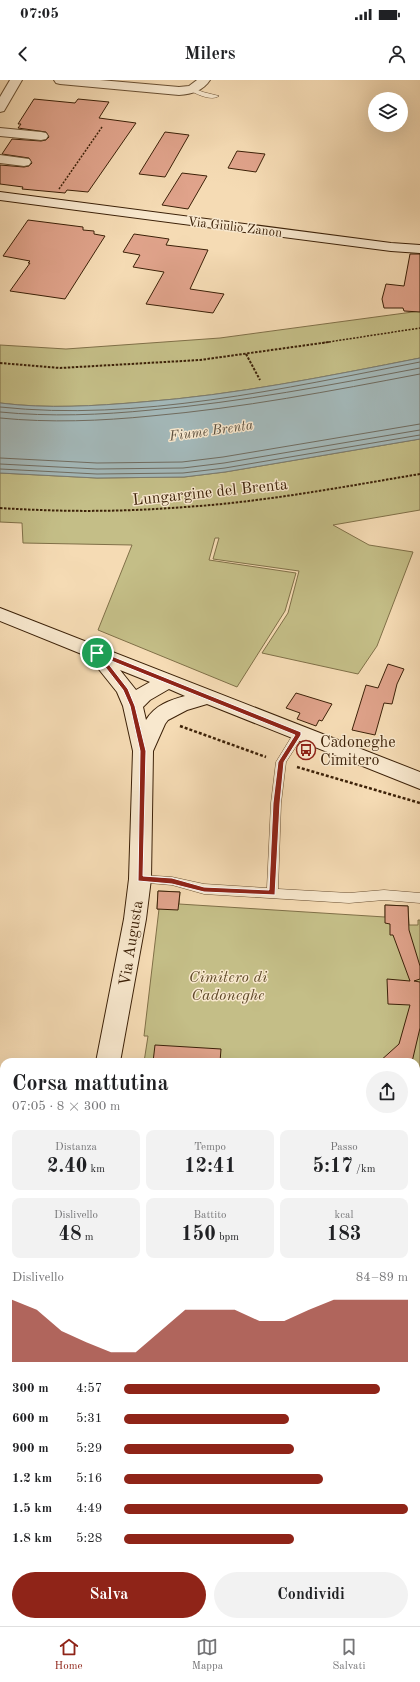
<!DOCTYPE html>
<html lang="it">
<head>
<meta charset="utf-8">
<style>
  :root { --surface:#fff; --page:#f2f2f2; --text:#202124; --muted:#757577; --line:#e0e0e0; --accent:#8f2418 }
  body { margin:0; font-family:"Old Standard TT",serif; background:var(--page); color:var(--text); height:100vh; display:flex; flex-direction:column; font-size:15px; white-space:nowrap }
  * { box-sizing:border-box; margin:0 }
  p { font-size:13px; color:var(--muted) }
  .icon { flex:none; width:22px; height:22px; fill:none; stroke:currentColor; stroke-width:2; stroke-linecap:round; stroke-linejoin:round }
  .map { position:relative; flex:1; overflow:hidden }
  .details { position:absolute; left:0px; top:978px; width:420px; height:568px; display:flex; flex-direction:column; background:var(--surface); border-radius:12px 12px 0 0; box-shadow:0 4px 16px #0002 }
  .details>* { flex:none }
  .tools { position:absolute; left:368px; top:12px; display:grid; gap:8px }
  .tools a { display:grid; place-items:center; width:40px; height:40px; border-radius:50%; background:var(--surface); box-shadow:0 4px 16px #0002; font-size:20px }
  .pin { position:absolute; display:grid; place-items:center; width:34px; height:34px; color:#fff; margin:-17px; border:2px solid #fff; border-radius:50%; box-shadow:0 1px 4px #0007 }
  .round { display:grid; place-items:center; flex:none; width:42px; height:42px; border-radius:21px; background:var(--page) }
  .head { display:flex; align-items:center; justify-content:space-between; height:68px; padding:0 12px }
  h1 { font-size:22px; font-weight:700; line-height:30px }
  .figures { display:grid; grid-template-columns:repeat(3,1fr); gap:6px; height:68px; padding:4px 12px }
  .figures div { display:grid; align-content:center; border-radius:8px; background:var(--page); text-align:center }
  .figures b { font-size:20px; font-weight:700 }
  .figures small { font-size:11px; font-weight:400 }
  .figures p { font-size:11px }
  .chart { height:112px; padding:8px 12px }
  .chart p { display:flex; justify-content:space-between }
  .chart svg { width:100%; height:72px; margin-top:4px; fill:var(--accent); opacity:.7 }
  .action { display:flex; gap:8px; margin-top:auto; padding:8px 12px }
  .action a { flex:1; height:46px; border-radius:24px; background:var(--accent); color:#fff; font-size:16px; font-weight:700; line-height:46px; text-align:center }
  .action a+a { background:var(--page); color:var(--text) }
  ul { padding:0 12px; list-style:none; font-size:13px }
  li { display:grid; grid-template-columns:64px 48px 1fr; align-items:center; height:30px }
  li i { height:10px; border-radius:5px; background:var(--accent) }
  .status { display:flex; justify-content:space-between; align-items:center; height:28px; padding:0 20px; background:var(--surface); direction:ltr }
  .status svg { height:11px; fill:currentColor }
  header { display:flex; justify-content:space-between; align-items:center; height:52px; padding:0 12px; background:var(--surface); font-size:18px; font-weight:700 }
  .tab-bar { display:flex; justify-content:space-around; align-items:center; height:56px; border-top:1px solid var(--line); background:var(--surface); font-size:11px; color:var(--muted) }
  .tab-bar a { display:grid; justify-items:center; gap:2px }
  .tab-bar .active { color:var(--accent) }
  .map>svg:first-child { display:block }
</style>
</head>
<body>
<div class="status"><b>07:05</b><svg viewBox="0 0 49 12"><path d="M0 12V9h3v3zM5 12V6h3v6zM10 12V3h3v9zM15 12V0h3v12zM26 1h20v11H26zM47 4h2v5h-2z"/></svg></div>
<header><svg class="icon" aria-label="back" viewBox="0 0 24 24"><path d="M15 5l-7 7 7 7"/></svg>Milers<svg class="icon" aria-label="person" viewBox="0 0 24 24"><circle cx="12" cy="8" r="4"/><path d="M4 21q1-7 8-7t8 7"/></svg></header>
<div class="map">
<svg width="420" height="1546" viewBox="0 0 420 1546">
  <rect width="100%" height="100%" fill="#f5dbb4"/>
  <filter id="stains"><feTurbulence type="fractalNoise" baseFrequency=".005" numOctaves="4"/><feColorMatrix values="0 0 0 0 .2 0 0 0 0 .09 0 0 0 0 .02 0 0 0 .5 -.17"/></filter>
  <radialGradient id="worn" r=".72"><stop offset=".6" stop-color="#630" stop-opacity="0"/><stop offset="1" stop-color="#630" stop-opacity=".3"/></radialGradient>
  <path fill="#c4be87" stroke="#807048" d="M420 231V278C328 296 235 315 142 322 94 326 48 329 0 323V265L66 269 220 258Z
    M420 359V430L333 445 369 465 413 472 377 566 358 594 262 573 288 533 299 491 213 479 219 458H215L209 480 296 493 285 531 237 607 98 550 132 465 23 463 22 443 0 442V393L97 398 184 397 225 392Z
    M158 811 180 812 179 824 385 837V825L408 826 409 845H418V840H420V1325L416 1323V982H144L148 956H144L159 829H157Z"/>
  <path fill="#a3b8b9" stroke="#7a7c72" d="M420 278V359L225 392 184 397 97 398 0 393V323C48 329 94 326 142 322 235 315 328 296 420 278Z"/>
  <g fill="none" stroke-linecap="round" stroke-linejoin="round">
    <path stroke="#706c60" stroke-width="1" d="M0 327C137 342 285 308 420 282
      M0 332C50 337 101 335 151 330 242 322 331 305 420 288
      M0 338C50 343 101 341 151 336 242 328 331 311 420 294
      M0 378 97 383 182 382 223 377 420 344
      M0 384 97 389 183 388 224 383 420 350
      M0 389 97 394 183 393 225 388 420 355"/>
  </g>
  <path fill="#e0a38b" stroke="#3c2108" d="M34 19 75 23 78 19 109 22 99 38 136 43 88 112 67 110 65 113 22 109 23 107 0 104V85L24 87 29 86 32 83 29 78 2 74 12 59 41 61 46 60 49 57 46 52 18 48 21 44H18Z
    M165 52 189 55 165 97 139 94Z
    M237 71 265 74 256 92 228 88Z
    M182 93 207 96 188 129 162 125Z
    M28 140 83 147V150L94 151V154L105 156 65 219 10 211 30 183H28L30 181 3 176Z
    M134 154 169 159 166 165 208 170 190 209 224 214 213 233 146 224 164 192 133 187 140 175 123 172Z
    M410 174H420V232L404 231 403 228H384L382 219 386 204 404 206Z
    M388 584 404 589 397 604 392 624 384 623 375 655 352 650 366 605 378 608Z
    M296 613 332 624 322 641 319 640 316 646 297 639 300 633 286 628Z
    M158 811 180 812 178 830 157 829Z
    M385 825 408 826 409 850 420 886V899L414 901 420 902V948L412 982H379L399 964 410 925 388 924 387 899 410 901 393 855H390V844L385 843Z
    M155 965 221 969 220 982H153Z"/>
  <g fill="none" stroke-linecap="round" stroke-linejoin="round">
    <g stroke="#6a5033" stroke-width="1">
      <path id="lane" d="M193 8 203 12 219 16C212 21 198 15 191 11V9Z
        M299 650 303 651 304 654 286 682 281 723 278 809 349 813 384 810 420 813V823L384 820 349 823 204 814 172 805 136 802 134 799 136 796 140 795 172 797 204 804 267 808 271 723 276 682 295 651Z"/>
    </g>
    <g stroke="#6a5033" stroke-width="2">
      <path id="street" d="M10 0H22L4 31 0 32V17Z
        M54 0H100L179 7 189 6 197 0H210C203 11 192 14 179 15L60 4 56 3Z
        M0 48 41 52 46 53 48 56 46 59 41 60 0 56Z
        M0 75 29 79 31 82 29 85 24 86 0 83Z"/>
    </g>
    <g stroke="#3c2108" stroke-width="2">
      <path id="secondary" d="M0 112 391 163 420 165V173L391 171 0 120Z
        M0 528 420 692V709L207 624 187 630 168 640 165 644 153 671 151 799 146 839 120 982H96L124 839 129 799 133 671 123 626 117 612 89 577 0 541ZM120 590 150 602 136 610ZM169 609 185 616C170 620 155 625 146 640L143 627 150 620Z
        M4 1272V1306L0 1307V1273Z"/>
    </g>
    <path stroke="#3c2108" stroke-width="1.5" stroke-dasharray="2 1.5" stroke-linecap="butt" d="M59 109 102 47
      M322 263 420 248"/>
    <path stroke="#3c2108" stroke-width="2" stroke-dasharray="2.5 1.5" stroke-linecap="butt" d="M246 274 260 300
      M0 283 60 288 200 280 329 262
      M0 428C62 432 123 432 185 427 264 422 342 407 420 394"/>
    <path stroke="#3c2108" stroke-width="2.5" stroke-dasharray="3 2" stroke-linecap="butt" d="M180 646 266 677
      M297 687 420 723"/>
    <use href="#lane" fill="#f8e8ce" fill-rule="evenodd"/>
    <use href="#street" fill="#f8e8ce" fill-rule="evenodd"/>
    <use href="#secondary" fill="#f8e8ce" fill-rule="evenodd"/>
  </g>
  <path fill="#8f2418" stroke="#fff" fill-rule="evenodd" d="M95 571H99L301 652V655L284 682 280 723 275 815 204 812 172 804 138 801 140 671 130 626 123 610 95 574ZM104 578 295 655 278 682 273 723 269 810 204 807 172 798 143 796 146 671 135 626 128 609Z"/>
  <defs>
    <g id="bus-ring" transform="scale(1)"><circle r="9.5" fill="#f8e8ce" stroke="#8f2418" stroke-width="1.5"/><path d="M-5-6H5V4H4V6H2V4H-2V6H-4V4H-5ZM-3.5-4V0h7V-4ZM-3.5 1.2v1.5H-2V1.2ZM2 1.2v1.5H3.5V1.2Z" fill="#8f2418"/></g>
  </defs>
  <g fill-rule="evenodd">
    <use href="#bus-ring" x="306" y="670"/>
  </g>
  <g text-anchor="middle" stroke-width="3" stroke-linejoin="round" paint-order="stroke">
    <g font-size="13" fill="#3c2108" stroke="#f8e8ce">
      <text transform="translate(235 146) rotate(7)" y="5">Via Giulio Zanon</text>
    </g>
    <g font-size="14" font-style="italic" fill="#5b4e3d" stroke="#f8e8ce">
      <text transform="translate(211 350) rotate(-8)" y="5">Fiume Brenta</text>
    </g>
    <g font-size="16" fill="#3c2108" stroke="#f8e8ce">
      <text transform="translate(210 411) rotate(-6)" y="6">Lungargine del Brenta</text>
      <text transform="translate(130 863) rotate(-81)" y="6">Via Augusta</text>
    </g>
    <g font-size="16" fill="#3c2108" stroke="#f8e8ce" text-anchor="start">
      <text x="320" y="667">Cadoneghe<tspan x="320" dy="18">Cimitero</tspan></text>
    </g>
    <g font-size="16" font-style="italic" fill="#5e4828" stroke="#f8e8ce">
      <text x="228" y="902">Cimitero di<tspan x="228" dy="18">Cadoneghe</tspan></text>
    </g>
  </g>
  <rect width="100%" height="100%" filter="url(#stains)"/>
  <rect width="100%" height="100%" fill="url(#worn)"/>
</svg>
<div class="tools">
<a><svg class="icon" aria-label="layers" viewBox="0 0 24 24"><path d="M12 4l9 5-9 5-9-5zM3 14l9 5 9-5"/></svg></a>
</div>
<div class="pin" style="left:97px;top:573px;background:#1e9e55"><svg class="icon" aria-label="arrive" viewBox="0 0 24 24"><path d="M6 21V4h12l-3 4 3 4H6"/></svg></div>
<section class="details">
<div class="head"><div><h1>Corsa mattutina</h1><p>07:05 · 8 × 300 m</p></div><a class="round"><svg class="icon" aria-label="share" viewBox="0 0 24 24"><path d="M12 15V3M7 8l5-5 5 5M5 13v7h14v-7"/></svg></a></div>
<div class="figures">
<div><p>Distanza</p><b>2.40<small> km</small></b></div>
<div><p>Tempo</p><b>12:41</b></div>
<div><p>Passo</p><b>5:17<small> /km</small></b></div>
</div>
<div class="figures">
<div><p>Dislivello</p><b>48<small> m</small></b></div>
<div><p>Battito</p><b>150<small> bpm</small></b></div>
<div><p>kcal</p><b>183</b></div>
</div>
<div class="chart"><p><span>Dislivello</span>84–89 m</p>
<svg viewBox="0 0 160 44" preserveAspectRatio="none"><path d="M0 44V6L10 12L20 25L30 32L40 38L50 38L60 25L70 12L80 12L90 12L100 19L110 19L120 12L130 6L140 6L150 6L160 6V44z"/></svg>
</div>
<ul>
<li><b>300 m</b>4:57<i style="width:90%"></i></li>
<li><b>600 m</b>5:31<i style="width:58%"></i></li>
<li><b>900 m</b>5:29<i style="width:60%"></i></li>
<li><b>1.2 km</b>5:16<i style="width:70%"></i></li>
<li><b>1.5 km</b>4:49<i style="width:100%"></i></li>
<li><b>1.8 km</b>5:28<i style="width:60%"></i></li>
</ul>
<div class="action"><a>Salva</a><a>Condividi</a></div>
</section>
</div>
<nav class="tab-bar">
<a class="active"><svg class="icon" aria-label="home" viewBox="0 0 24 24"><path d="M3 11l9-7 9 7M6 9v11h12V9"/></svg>Home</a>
<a><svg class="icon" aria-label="map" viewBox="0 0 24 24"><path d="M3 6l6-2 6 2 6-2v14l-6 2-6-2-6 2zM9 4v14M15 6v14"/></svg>Mappa</a>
<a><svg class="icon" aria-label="saved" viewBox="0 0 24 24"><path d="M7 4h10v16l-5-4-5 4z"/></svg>Salvati</a>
</nav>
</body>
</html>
